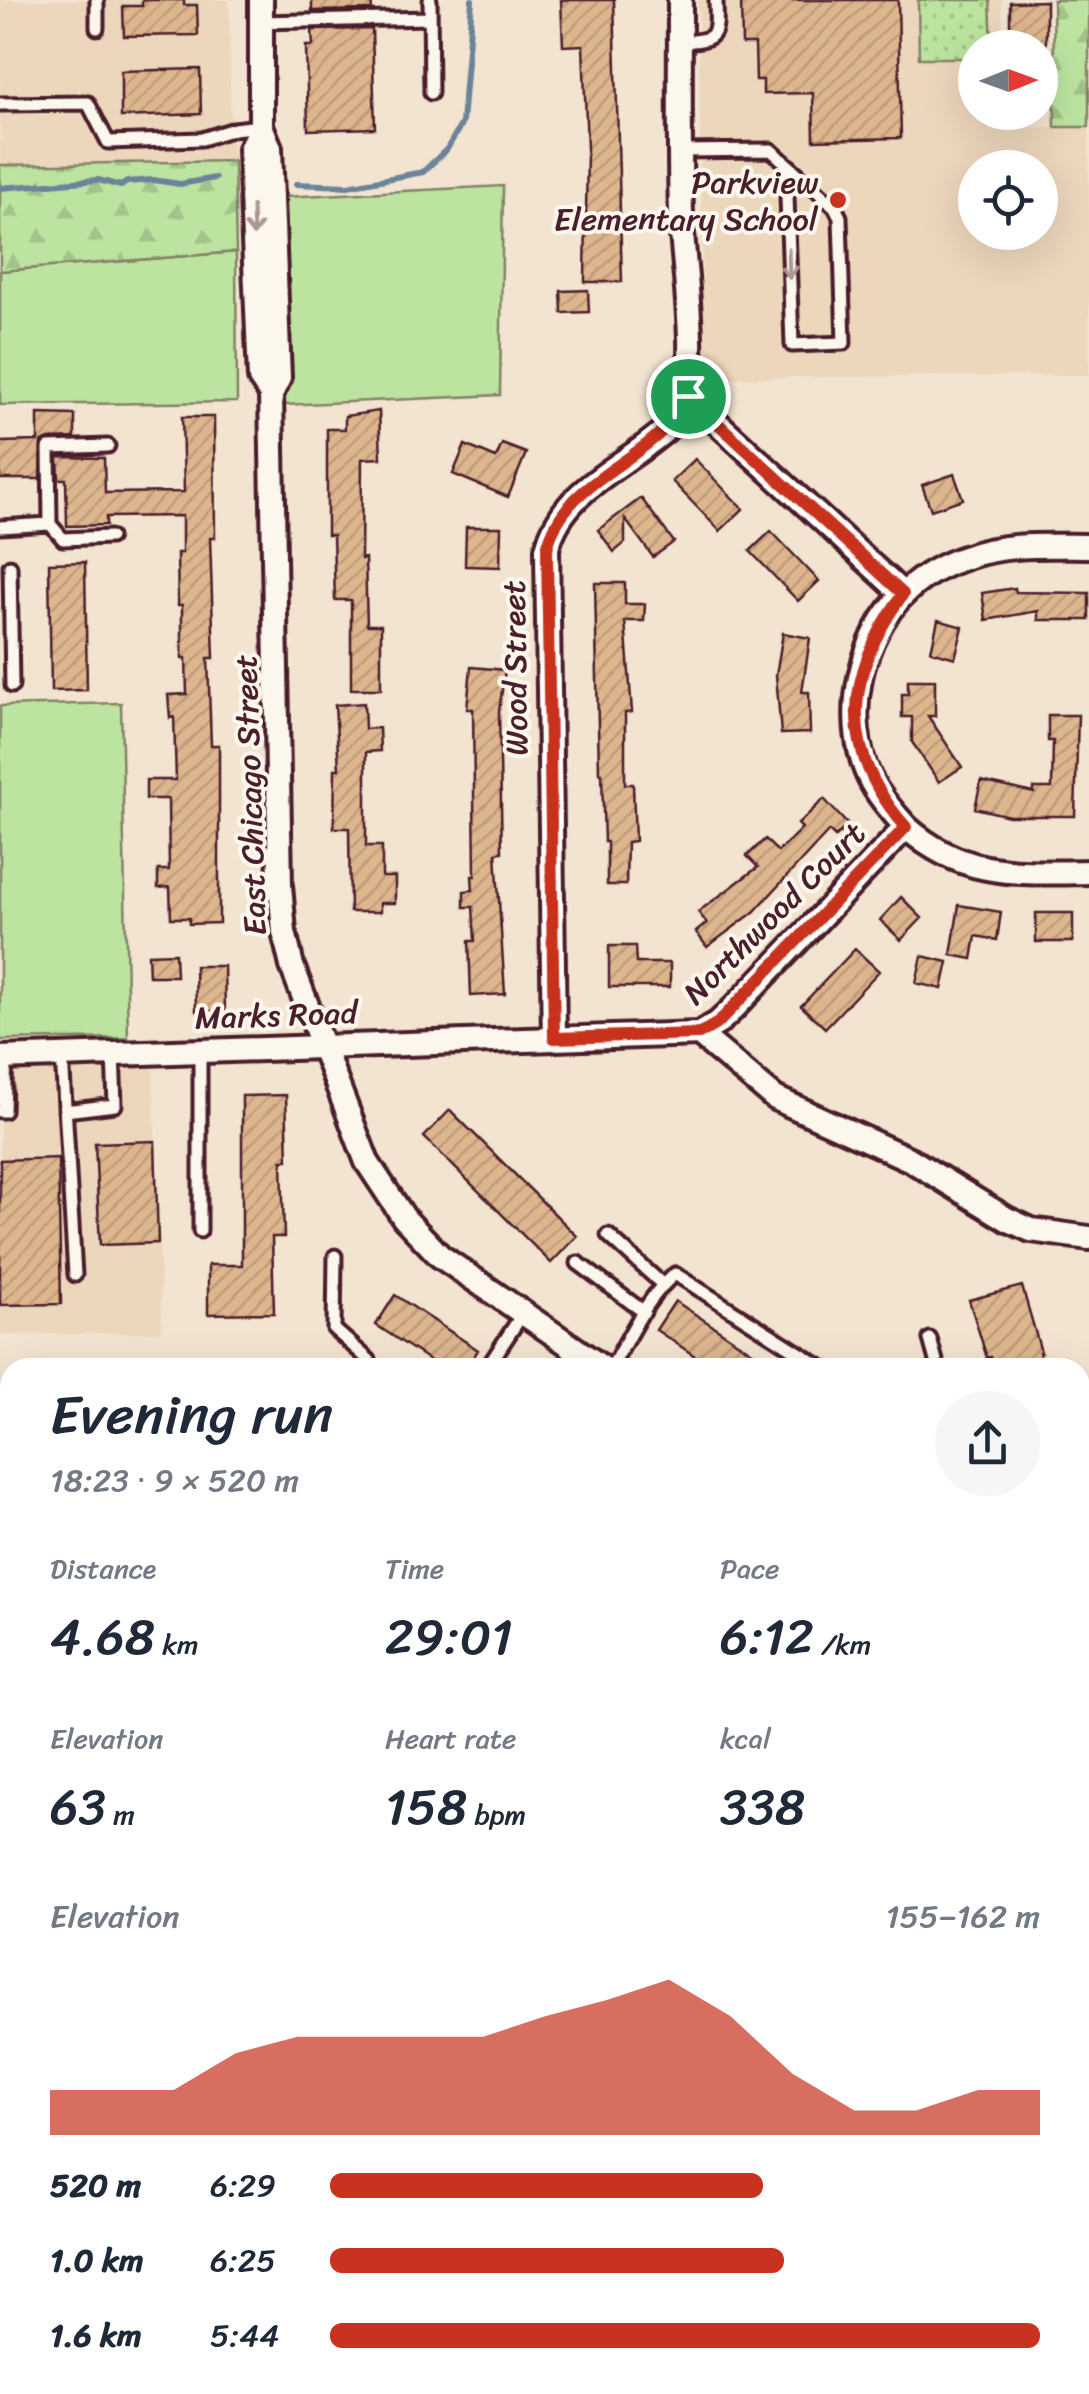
<!DOCTYPE html>
<html lang="en">
<head>
<meta charset="utf-8">
<style>
  :root { --surface:#fff; --page:#f6f6f7; --text:#1f2937; --muted:#747a83; --accent:#c8321e }
  body { margin:0; font-family:Sriracha,sans-serif; background:var(--page); color:var(--text); height:100vh; display:flex; flex-direction:column; font-size:38px; white-space:nowrap }
  * { box-sizing:border-box; margin:0 }
  p { font-size:32px; color:var(--muted) }
  .icon { flex:none; width:55px; height:55px; fill:none; stroke:currentColor; stroke-width:2; stroke-linecap:round; stroke-linejoin:round }
  .map { position:relative; flex:1; overflow:hidden }
  .drawer { position:absolute; left:0px; top:1358px; width:1090px; height:1038px; display:flex; flex-direction:column; background:var(--surface); border-radius:30px 30px 0 0; box-shadow:0 10px 40px #0002 }
  .drawer>* { flex:none }
  .needle { width:65px; rotate:89deg }
  .controls { position:absolute; left:958px; top:30px; display:grid; gap:20px }
  .controls a { display:grid; place-items:center; width:100px; height:100px; border-radius:50%; background:var(--surface); box-shadow:0 10px 40px #0002; font-size:50px }
  .pin { position:absolute; display:grid; place-items:center; width:85px; height:85px; color:#fff; margin:-42px; border:5px solid #fff; border-radius:50%; box-shadow:0 2px 10px #0007 }
  .round { display:grid; place-items:center; flex:none; width:105px; height:105px; border-radius:52px; background:var(--page) }
  .overview { display:flex; align-items:center; justify-content:space-between; height:170px; padding:0 50px }
  h1 { font-size:55px; font-weight:600; line-height:75px }
  .stats { display:grid; grid-template-columns:repeat(3,1fr); gap:15px; height:170px; padding:10px 50px }
  .stats div { display:grid; align-content:center }
  .stats b { font-size:50px; font-weight:600 }
  .stats small { font-size:28px; font-weight:400 }
  .stats p { font-size:28px }
  .chart { height:280px; padding:20px 50px }
  .chart p { display:flex; justify-content:space-between }
  .chart svg { width:100%; height:180px; margin-top:10px; fill:var(--accent); opacity:.7 }
  ul { padding:0 50px; list-style:none; font-size:32px }
  li { display:grid; grid-template-columns:160px 120px 1fr; align-items:center; height:75px }
  li i { height:25px; border-radius:12px; background:var(--accent) }
  .map>svg:first-child { display:block }
</style>
</head>
<body>
<div class="map">
<svg width="1089" height="2394" viewBox="0 0 1089 2394">
  <defs>
    <pattern id="forest-firs" width="22" height="20" patternUnits="userSpaceOnUse" patternTransform="scale(2.5)"><rect width="22" height="20" fill="#bce4a0"/><path d="M5 1l3.5 6h-7zM16 11l3.5 6h-7z" fill="#a3c38a"/></pattern>
    <pattern id="park-dots" width="8" height="8" patternUnits="userSpaceOnUse" patternTransform="scale(2.5)"><rect width="8" height="8" fill="#bce4a0"/><path d="M2 2h.1M6 6h.1" fill="none" stroke="#a3c38a" stroke-width="1.8" stroke-linecap="round"/></pattern>
    <pattern id="building-hatch" width="6" height="6" patternUnits="userSpaceOnUse" patternTransform="scale(2.5)"><rect width="6" height="6" fill="#deb68e"/><path d="M-1 1l2-2M0 6l6-6M5 7l2-2" fill="none" stroke="#c09c7b"/></pattern>
  </defs>
  <rect width="100%" height="100%" fill="#f2e4d0"/>
  <filter id="ink" filterUnits="userSpaceOnUse"><feTurbulence type="fractalNoise" baseFrequency=".01" numOctaves="2"/><feDisplacementMap in="SourceGraphic" scale="20" xChannelSelector="R" yChannelSelector="G"/><feConvolveMatrix kernelMatrix="1 2 1 2 8 2 1 2 1" color-interpolation-filters="sRGB"/></filter>
  <g filter="url(#ink)">
    <path fill="#ecd6bc" fill-rule="evenodd" d="M0 0H229L231 142 234 161 0 165Z
      M698 0H1002L1003 47 975 48V112L1006 113 1007 127H1089V375L712 378 704 356ZM975 168H1040V232H975Z
      M153 1068 162 1332 0 1335V1072Z"/>
    <path fill="#bce4a0" stroke="#838266" stroke-width="2.5" d="M503 186 500 395 283 405 288 382 283 197Z
      M236 252 237 402 0 405V271Z
      M121 703 128 1038 0 1040V706Z"/>
    <path fill="url(#forest-firs)" stroke="#838266" stroke-width="2.5" d="M1053 0H1089V127H1055Z
      M234 161 236 252 0 271V165Z"/>
    <path fill="url(#park-dots)" stroke="#838266" stroke-width="2.5" d="M918 0H990L992 47 975 48V58H919Z"/>
    <g fill="none" stroke-linecap="round" stroke-linejoin="round">
      <path stroke="#6c839a" stroke-width="6" d="M296 184 348 186 423 172 447 149 462 123 472 0
        M0 188 98 180 121 186 127 182 153 180 180 184 215 178"/>
    </g>
    <path fill="url(#building-hatch)" stroke="#4a1f2b" stroke-width="2.5" d="M142 0H184V5H197L198 35 124 36 123 6H142Z
      M312 0H371L372 10 312 11Z
      M561 0H614L622 282H585L587 148 583 45 563 46Z
      M741 0H898L901 138 814 140 813 93 763 94V80H756L755 44H742Z
      M1046 1V48H1010V2Z
      M372 29 375 128 308 130 306 46H313L312 30Z
      M200 69 201 114 121 117V71Z
      M588 290 589 312 562 313 561 291Z
      M379 411 381 458 362 459 361 559 365 558 367 625H381V689H351V600H335L333 535H327V429H345V416Z
      M38 414 75 415V438L49 439 41 443 40 479H0V442L38 441Z
      M182 417H214L215 538H210L214 658H208L211 745H219V923L189 924V918H171L170 887 158 888V870H169L168 799H146V780H176L174 717 170 718 168 695 187 694 186 658H182V605H178L177 553H182V516L106 517V525L67 526 66 479H59L58 457 104 458 105 493 184 492Z
      M502 444 526 453 508 497 453 474 465 445 496 458Z
      M695 459 743 509 720 531 672 481Z
      M954 474 963 499 931 510 922 485Z
      M641 498 674 542 653 557 625 519V543L614 552 598 530Z
      M466 527H501L500 567 465 566Z
      M771 531 819 581 798 601 750 551Z
      M85 562 87 690 51 691 49 563Z
      M595 583H625V604H645L644 621H625L632 712 625 713V784H633L635 841 627 842 626 885H607V842H604L602 773H599Z
      M1015 588 1016 592 1089 593V620H1038V611L986 620 982 593Z
      M938 620 963 627 955 658 931 651Z
      M783 633 810 638 802 692H809L810 733 781 734 776 675Z
      M471 667 505 670 499 711 502 852 496 853 505 994 471 996 469 941H475L473 907H464V891L473 890 472 876H475L473 709H467Z
      M908 680H935V716H928L962 767 939 782 912 742V717H902V694H908Z
      M364 703 365 729 379 728 380 751 366 752V846H382V877H395V903H380V912H350L349 828H334L335 769H339L335 705Z
      M1048 715H1078L1075 816H1009L975 808 981 781 1034 793V788H1052L1053 741H1048Z
      M824 799 848 825 835 837 829 831 754 912 707 947 696 932 707 923 698 912 758 867 747 856 765 839 778 852 802 828 798 824Z
      M901 897 922 918 901 940 880 920Z
      M959 905 1001 912 997 940 976 936 972 959 951 955Z
      M1036 913H1073V942H1036Z
      M609 946H635L636 963H670V987H609Z
      M855 949 879 971 825 1028 801 1006Z
      M175 953 176 976H149L148 954Z
      M922 956 948 962 942 989 916 983Z
      M195 966H224L225 1011H196Z
      M286 1095 288 1160H282L284 1237H272L274 1313 208 1314V1265H242V1096Z
      M450 1110 577 1236 551 1263 424 1137Z
      M155 1141 158 1243 100 1245 95 1143Z
      M58 1158 61 1304 0 1305V1160Z
      M1022 1286 1041 1352H1039L1043 1368H994L991 1357 987 1358 969 1300Z
      M395 1295 478 1350 467 1368H441L376 1325Z
      M675 1301 777 1368H713L656 1330Z"/>
    <g fill="none" stroke-linecap="round" stroke-linejoin="round">
      <g stroke="#4a1f2b" stroke-width="19">
        <path id="service" d="M97 0V28
          M430 0 431 93
          M262 22 430 18
          M680 42C719 40 717 37 716 0
          M0 104 88 103 108 142 202 139 234 129 260 126
          M680 151 771 150 835 207 840 217 844 343 792 345 786 166
          M50 524 63 539 110 537
          M0 527 50 524 49 448 108 446
          M10 566 12 686
          M200 1049V1231
          M62 1055 75 1275
          M0 1111H4L6 1058
          M65 1111 115 1105 113 1053
          M608 1235 662 1284
          M335 1256 334 1329 369 1360V1368
          M578 1263 644 1312
          M930 1339 938 1368
          M487 1368 523 1313
          M611 1368C630 1336 646 1297 675 1274L823 1368
          M1080 1480 1089 1479
          M1080 1862H1089
          M1080 2168 1089 2167
          M1080 2229H1089"/>
      </g>
      <g stroke="#4a1f2b" stroke-width="30">
        <path id="minor" d="M261 0V126L270 148 279 378 271 394 280 885 284 932 292 966 367 1162 404 1218 440 1256 603 1368
          M261 126 250 149 260 378 271 394
          M688 396 903 594
          M906 827C963 878 1017 873 1089 872
          M699 1034 775 1098 911 1160 1007 1219 1031 1230 1089 1238
          M554 1038 547 549C559 499 604 476 644 447 655 438 670 429 678 417 703 379 682 262 681 214 679 143 680 71 680 0
          M0 1058 699 1034 718 1023 734 1008 906 827C892 811 878 796 869 777 842 719 859 634 907 591 923 576 945 564 967 557 1006 543 1048 546 1089 546
          M0 2324H10
          M773 2385V2394"/>
      </g>
      <g stroke="#4a1f2b" stroke-width="35">
        <path id="tertiary" d="M1080 1693H1089
          M0 1715H10"/>
      </g>
      <use href="#service" stroke="#fbf7ec" stroke-width="11"/>
      <use href="#minor" stroke="#fbf7ec" stroke-width="22"/>
      <use href="#tertiary" stroke="#fbf7ec" stroke-width="28"/>
    </g>
    <defs><path id="oneway-shaft" d="M-6 0H5M1.5-3L5.5 0L1.5 3" fill="none" stroke-width="1.6" stroke-linecap="round" stroke-linejoin="round" transform="scale(2.5)"/></defs>
    <g stroke="#ab9695">
      <use href="#oneway-shaft" transform="translate(253 221) rotate(88)"/>
      <use href="#oneway-shaft" transform="translate(789 264) rotate(88)"/>
    </g>
  </g>
  <g fill="none" stroke-linecap="round" stroke-linejoin="round" filter="url(#ink)">
    <g stroke="#fff" stroke-width="20">
      <path id="route" d="M688 396 903 594C845 674 837 749 906 827L718 1023 699 1034 554 1038 547 549C565 473 655 464 688 396Z"/>
    </g>
    <use href="#route" stroke="#c8321e" stroke-width="12"/>
  </g>
  <circle fill="#c8321e" stroke="#fbf7ec" stroke-width="4" cx="838" cy="200" r="10"/>
  <g text-anchor="middle" stroke-width="8" stroke-linejoin="round" paint-order="stroke">
    <g font-size="32" fill="#4a1f2b" stroke="#fbf7ec" text-anchor="end">
      <text x="818" y="193">Parkview<tspan x="818" dy="37">Elementary School</tspan></text>
    </g>
    <g font-size="32" fill="#4a1f2b" stroke="#fbf7ec">
      <text transform="translate(515 668) rotate(-91)" y="11">Wood Street</text>
      <text transform="translate(250 795) rotate(-92)" y="11">East Chicago Street</text>
      <text transform="translate(774 913) rotate(-45)" y="11">Northwood Court</text>
      <text transform="translate(276 1015) rotate(-2)" y="11">Marks Road</text>
    </g>
  </g>
</svg>
<div class="controls">
<a><svg class="needle" viewBox="-14 -14 28 28"><path d="M0-13l5 13h-10z" fill="#e53935"/><path d="M0 13l5-13h-10z" fill="#747a83"/></svg></a>
<a><svg class="icon" aria-label="locate" viewBox="0 0 24 24"><circle cx="12" cy="12" r="6"/><path d="M12 2v4M12 18v4M2 12h4M18 12h4"/></svg></a>
</div>
<div class="pin" style="left:688px;top:396px;background:#1e9e55"><svg class="icon" aria-label="arrive" viewBox="0 0 24 24"><path d="M6 21V4h12l-3 4 3 4H6"/></svg></div>
<section class="drawer">
<div class="overview"><div><h1>Evening run</h1><p>18:23 · 9 × 520 m</p></div><a class="round"><svg class="icon" aria-label="share" viewBox="0 0 24 24"><path d="M12 15V3M7 8l5-5 5 5M5 13v7h14v-7"/></svg></a></div>
<div class="stats">
<div><p>Distance</p><b>4.68<small> km</small></b></div>
<div><p>Time</p><b>29:01</b></div>
<div><p>Pace</p><b>6:12<small> /km</small></b></div>
</div>
<div class="stats">
<div><p>Elevation</p><b>63<small> m</small></b></div>
<div><p>Heart rate</p><b>158<small> bpm</small></b></div>
<div><p>kcal</p><b>338</b></div>
</div>
<div class="chart"><p><span>Elevation</span>155–162 m</p>
<svg viewBox="0 0 160 44" preserveAspectRatio="none"><path d="M0 44V33L10 33L20 33L30 24L40 20L50 20L60 20L70 20L80 15L90 11L100 6L110 15L120 29L130 38L140 38L150 33L160 33V44z"/></svg>
</div>
<ul>
<li><b>520 m</b>6:29<i style="width:61%"></i></li>
<li><b>1.0 km</b>6:25<i style="width:64%"></i></li>
<li><b>1.6 km</b>5:44<i style="width:100%"></i></li>
</ul>
</section>
</div>
</body>
</html>
